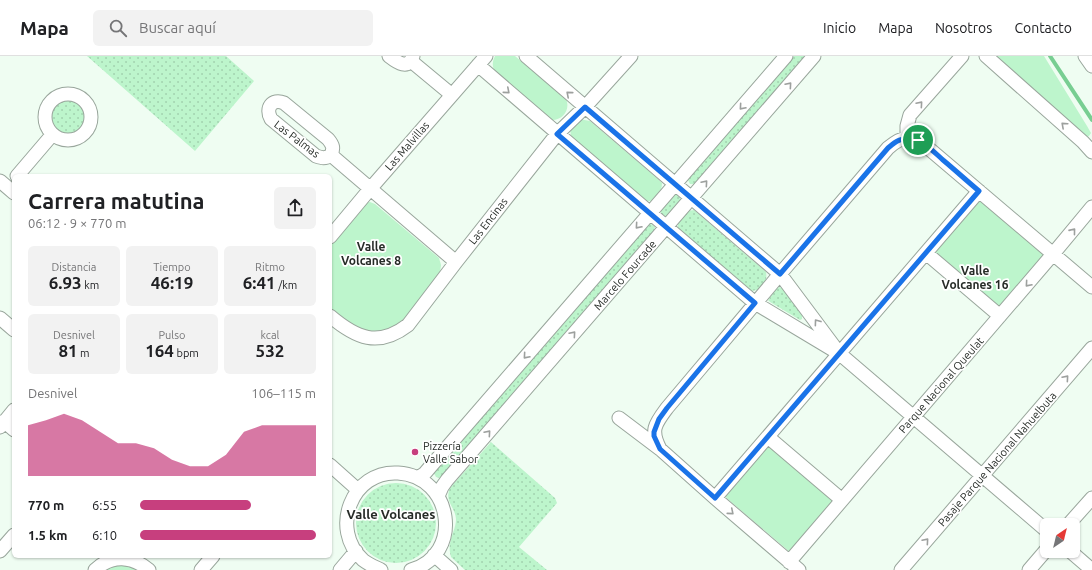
<!DOCTYPE html>
<html lang="es">
<head>
<meta charset="utf-8">
<style>
  :root { --surface:#fff; --page:#f2f2f2; --text:#202124; --muted:#757577; --line:#e0e0e0; --accent:#c73f7e }
  body { margin:0; font-family:Ubuntu,sans-serif; background:var(--page); color:var(--text); height:100vh; display:flex; flex-direction:column; font-size:15px; white-space:nowrap }
  * { box-sizing:border-box; margin:0 }
  p { font-size:13px; color:var(--muted) }
  .icon { flex:none; width:22px; height:22px; fill:none; stroke:currentColor; stroke-width:2; stroke-linecap:round; stroke-linejoin:round }
  .map { position:relative; flex:1; overflow:hidden }
  .side { position:absolute; left:12px; top:118px; width:320px; height:384px; display:flex; flex-direction:column; background:var(--surface); border-radius:6px; box-shadow:0 1px 3px #0004 }
  .side>* { flex:none }
  .needle { width:26px; rotate:35deg }
  .fabs { position:absolute; left:1040px; top:462px; display:grid; gap:8px }
  .fabs a { display:grid; place-items:center; width:40px; height:40px; border-radius:6px; background:var(--surface); box-shadow:0 1px 3px #0004; font-size:20px }
  .pin { position:absolute; display:grid; place-items:center; width:34px; height:34px; color:#fff; margin:-17px; border:2px solid #fff; border-radius:50%; box-shadow:0 1px 4px #0007 }
  .round { display:grid; place-items:center; flex:none; width:42px; height:42px; border-radius:6px; background:var(--page) }
  .head { display:flex; align-items:center; justify-content:space-between; height:68px; padding:0 16px }
  h1 { font-size:22px; font-weight:600; line-height:30px }
  .metrics { display:grid; grid-template-columns:repeat(3,1fr); gap:6px; height:68px; padding:4px 16px }
  .metrics div { display:grid; align-content:center; border-radius:6px; background:var(--page); text-align:center }
  .metrics b { font-size:17px; font-weight:600 }
  .metrics small { font-size:11px; font-weight:400 }
  .metrics p { font-size:11px }
  .chart { height:112px; padding:8px 16px }
  .chart p { display:flex; justify-content:space-between }
  .chart svg { width:100%; height:72px; margin-top:4px; fill:var(--accent); opacity:.7 }
  ul { padding:0 16px; list-style:none; font-size:13px }
  li { display:grid; grid-template-columns:64px 48px 1fr; align-items:center; height:30px }
  li i { height:10px; border-radius:5px; background:var(--accent) }
  header { display:flex; align-items:center; gap:24px; box-sizing:border-box; height:56px; padding:0 20px; background:var(--surface); border-bottom:1px solid var(--line) }
  header strong { font-size:19px }
  nav { display:flex; gap:22px; margin-inline-start:auto; font-size:14px }
  .search { width:280px; height:36px; background:var(--page); display:flex; align-items:center; gap:10px; box-sizing:border-box; padding:0 14px; border-radius:6px; color:var(--muted); font-size:15px }
  .map>svg:first-child { display:block }
</style>
</head>
<body>
<header>
<strong>Mapa</strong>
<div class="search"><svg class="icon" aria-label="search" viewBox="0 0 24 24"><circle cx="10" cy="10" r="6"/><path d="M15 15l6 6"/></svg>Buscar aquí</div>
<nav><a>Inicio</a><a>Mapa</a><a>Nosotros</a><a>Contacto</a></nav>
</header>
<div class="map">
<svg width="1092" height="514" viewBox="0 0 1092 514">
  <defs>
    <pattern id="grass-dots" width="8" height="8" patternUnits="userSpaceOnUse"><rect width="8" height="8" fill="#bdf5cc"/><path d="M2 2h.1M6 6h.1" fill="none" stroke="#a2d2af" stroke-width="1.8" stroke-linecap="round"/></pattern>
  </defs>
  <rect width="100%" height="100%" fill="#effdf2"/>
  <path fill="url(#grass-dots)" d="M87 0H226L254 25 195 95Z
    M794 0H805L695 127 694 128H690L688 124 689 122Z
    M50 61a18 18 0 1 1 36 0a18 18 0 1 1-36 0Z
    M674 139H677L680 142V145L667 160 665 161 661 158V155Z
    M694 154 766 216C768 226 762 234 752 235L678 172V166L688 155Z
    M650 168H651L655 171 653 176 442 421 440 422 436 421 434 417 436 414 457 390 647 169Z
    M779 231 782 232 802 259V263L800 264 770 246 768 244 769 243 775 234Z
    M491 386 555 442 557 447 519 491 547 514H465L451 501C450 497 449 492 450 488 451 479 456 472 456 463 455 450 444 446 450 432Z
    M356 467a40 40 0 1 1 80 0a40 40 0 1 1-80 0Z"/>
  <path fill="#bdf5cc" d="M495 0H515L566 43C571 54 562 65 551 64L495 16C492 10 492 6 495 0Z
    M993 0H1044L1087 70 1091 77 1089 80 1087 81Z
    M579 63 590 65 658 123 662 127C662 136 656 147 646 145L571 81 570 72Z
    M979 142 1046 200 998 253 931 197Z
    M370 146 375 148 439 202 441 209 440 217 404 264C393 274 379 279 365 276 358 274 337 259 330 254V189L365 147Z
    M768 386 836 444 791 497 723 439Z
    M120 508 142 514H101Z"/>
  <g fill="none" stroke-linecap="round" stroke-linejoin="round">
    <path stroke="#78ce92" stroke-width="4" d="M1050 0 1092 64"/>
    <g stroke="#99a69c" stroke-width="15">
      <path id="minor" d="M389 0C398 7 408 14 413 0
        M526 0 780 218 836 293
        M986 0 1083 86 1092 96
        M1085 0 1092 10
        M411 5 452 39
        M478 9 755 247 840 298 1047 475
        M45 61a23 23 0 1 1 46 0a23 23 0 1 1-46 0Z
        M907 82V70L910 59 962 0
        M331 99C325 103 322 102 316 100L271 63C265 52 272 42 284 47L328 83C333 89 334 92 331 99L456 206
        M17 120 52 79
        M0 125 14 137
        M330 181 370 133 486 0
        M926 197 1000 260
        M330 260C356 282 378 292 408 269L456 206 557 78 585 51 631 0
        M0 262 14 274
        M619 362 660 393 715 442 799 514
        M4 365 14 374
        M0 371 14 354
        M768 381 842 444
        M660 393C650 374 655 368 667 352L780 218 888 92C903 79 911 79 927 91L1092 231
        M330 409 358 434
        M418 422 425 417 431 410 786 0
        M438 440 442 431 447 424 814 0
        M715 442 979 135
        M1068 469 1092 442
        M0 495 14 479
        M1070 495 1092 514
        M434 499 451 514
        M789 506 1053 198 1092 151
        M95 514C112 498 132 500 149 514
        M201 514 213 500
        M340 514 356 495
        M381 514C375 511 368 508 363 504 329 473 352 414 398 417 453 420 464 499 411 514
        M901 514 1092 292
        M1029 514 1047 493"/>
    </g>
    <use href="#minor" stroke="#fff" stroke-width="13"/>
  </g>
  <defs><path id="oneway-chevron" d="M-2-3.5L2.5 0L-2 3.5" fill="none" stroke-width="1.6" stroke-linecap="round" stroke-linejoin="round"/></defs>
  <g stroke="#9da09e">
    <use href="#oneway-chevron" transform="translate(789 29) rotate(-49)"/>
    <use href="#oneway-chevron" transform="translate(507 35) rotate(41)"/>
    <use href="#oneway-chevron" transform="translate(569 38) rotate(-139)"/>
    <use href="#oneway-chevron" transform="translate(920 48) rotate(-49)"/>
    <use href="#oneway-chevron" transform="translate(742 51) rotate(131)"/>
    <use href="#oneway-chevron" transform="translate(1064 69) rotate(-138)"/>
    <use href="#oneway-chevron" transform="translate(705 127) rotate(-49)"/>
    <use href="#oneway-chevron" transform="translate(638 170) rotate(131)"/>
    <use href="#oneway-chevron" transform="translate(1073 175) rotate(-51)"/>
    <use href="#oneway-chevron" transform="translate(1028 228) rotate(131)"/>
    <use href="#oneway-chevron" transform="translate(817 266) rotate(-126)"/>
    <use href="#oneway-chevron" transform="translate(573 278) rotate(-49)"/>
    <use href="#oneway-chevron" transform="translate(526 300) rotate(131)"/>
    <use href="#oneway-chevron" transform="translate(1066 322) rotate(-49)"/>
    <use href="#oneway-chevron" transform="translate(488 377) rotate(-49)"/>
    <use href="#oneway-chevron" transform="translate(731 456) rotate(40)"/>
    <use href="#oneway-chevron" transform="translate(926 485) rotate(-49)"/>
  </g>
  <g fill="none" stroke-linecap="round" stroke-linejoin="round">
    <g stroke="#fff" stroke-width="8">
      <path id="route" d="M585 51 780 218 888 92C896 85 902 81 913 83 924 85 935 97 943 104 955 114 967 125 979 135L715 442 660 393 654 380V376L659 363 667 352 755 247 557 78Z"/>
    </g>
    <use href="#route" stroke="#1a73e8" stroke-width="5"/>
  </g>
  <circle fill="#c73f7e" stroke="#fff" stroke-width="1.5" cx="415" cy="396" r="4"/>
  <g text-anchor="middle" stroke-width="3.5" stroke-linejoin="round" paint-order="stroke">
    <g font-size="11" fill="#262b27" stroke="#fff">
      <text transform="translate(297 83) rotate(37)" y="4">Las Palmas</text>
      <text transform="translate(407 90) rotate(-49)" y="4">Las Malvillas</text>
      <text transform="translate(488 165) rotate(-52)" y="4">Las Encinas</text>
      <text transform="translate(625 219) rotate(-49)" y="4">Marcelo Fourcade</text>
      <text transform="translate(941 329) rotate(-49)" y="4">Parque Nacional Queulat</text>
      <text transform="translate(997 403) rotate(-49)" y="4">Pasaje Parque Nacional Nahuelbuta</text>
    </g>
    <g font-size="11" fill="#262b27" stroke="#fff" text-anchor="start">
      <text x="423" y="394">Pizzería<tspan x="423" dy="13">Valle Sabor</tspan></text>
    </g>
    <g font-size="12" font-weight="bold" fill="#262b27" stroke="#fff">
      <text x="371" y="195">Valle<tspan x="371" dy="14">Volcanes 8</tspan></text>
      <text x="975" y="219">Valle<tspan x="975" dy="14">Volcanes 16</tspan></text>
    </g>
    <g font-size="13" font-weight="bold" fill="#262b27" stroke="#fff">
      <text x="391" y="463">Valle Volcanes</text>
    </g>
  </g>
</svg>
<div class="fabs">
<a><svg class="needle" viewBox="-14 -14 28 28"><path d="M0-13l5 13h-10z" fill="#e53935"/><path d="M0 13l5-13h-10z" fill="#757577"/></svg></a>
</div>
<div class="pin" style="left:918px;top:84px;background:#1e9e55"><svg class="icon" aria-label="arrive" viewBox="0 0 24 24"><path d="M6 21V4h12l-3 4 3 4H6"/></svg></div>
<section class="side">
<div class="head"><div><h1>Carrera matutina</h1><p>06:12 · 9 × 770 m</p></div><a class="round"><svg class="icon" aria-label="share" viewBox="0 0 24 24"><path d="M12 15V3M7 8l5-5 5 5M5 13v7h14v-7"/></svg></a></div>
<div class="metrics">
<div><p>Distancia</p><b>6.93<small> km</small></b></div>
<div><p>Tiempo</p><b>46:19</b></div>
<div><p>Ritmo</p><b>6:41<small> /km</small></b></div>
</div>
<div class="metrics">
<div><p>Desnivel</p><b>81<small> m</small></b></div>
<div><p>Pulso</p><b>164<small> bpm</small></b></div>
<div><p>kcal</p><b>532</b></div>
</div>
<div class="chart"><p><span>Desnivel</span>106–115 m</p>
<svg viewBox="0 0 160 44" preserveAspectRatio="none"><path d="M0 44V13L10 10L20 6L30 10L40 17L50 24L60 24L70 27L80 34L90 38L100 38L110 31L120 17L130 13L140 13L150 13L160 13V44z"/></svg>
</div>
<ul>
<li><b>770 m</b>6:55<i style="width:63%"></i></li>
<li><b>1.5 km</b>6:10<i style="width:100%"></i></li>
</ul>
</section>
</div>
</body>
</html>
